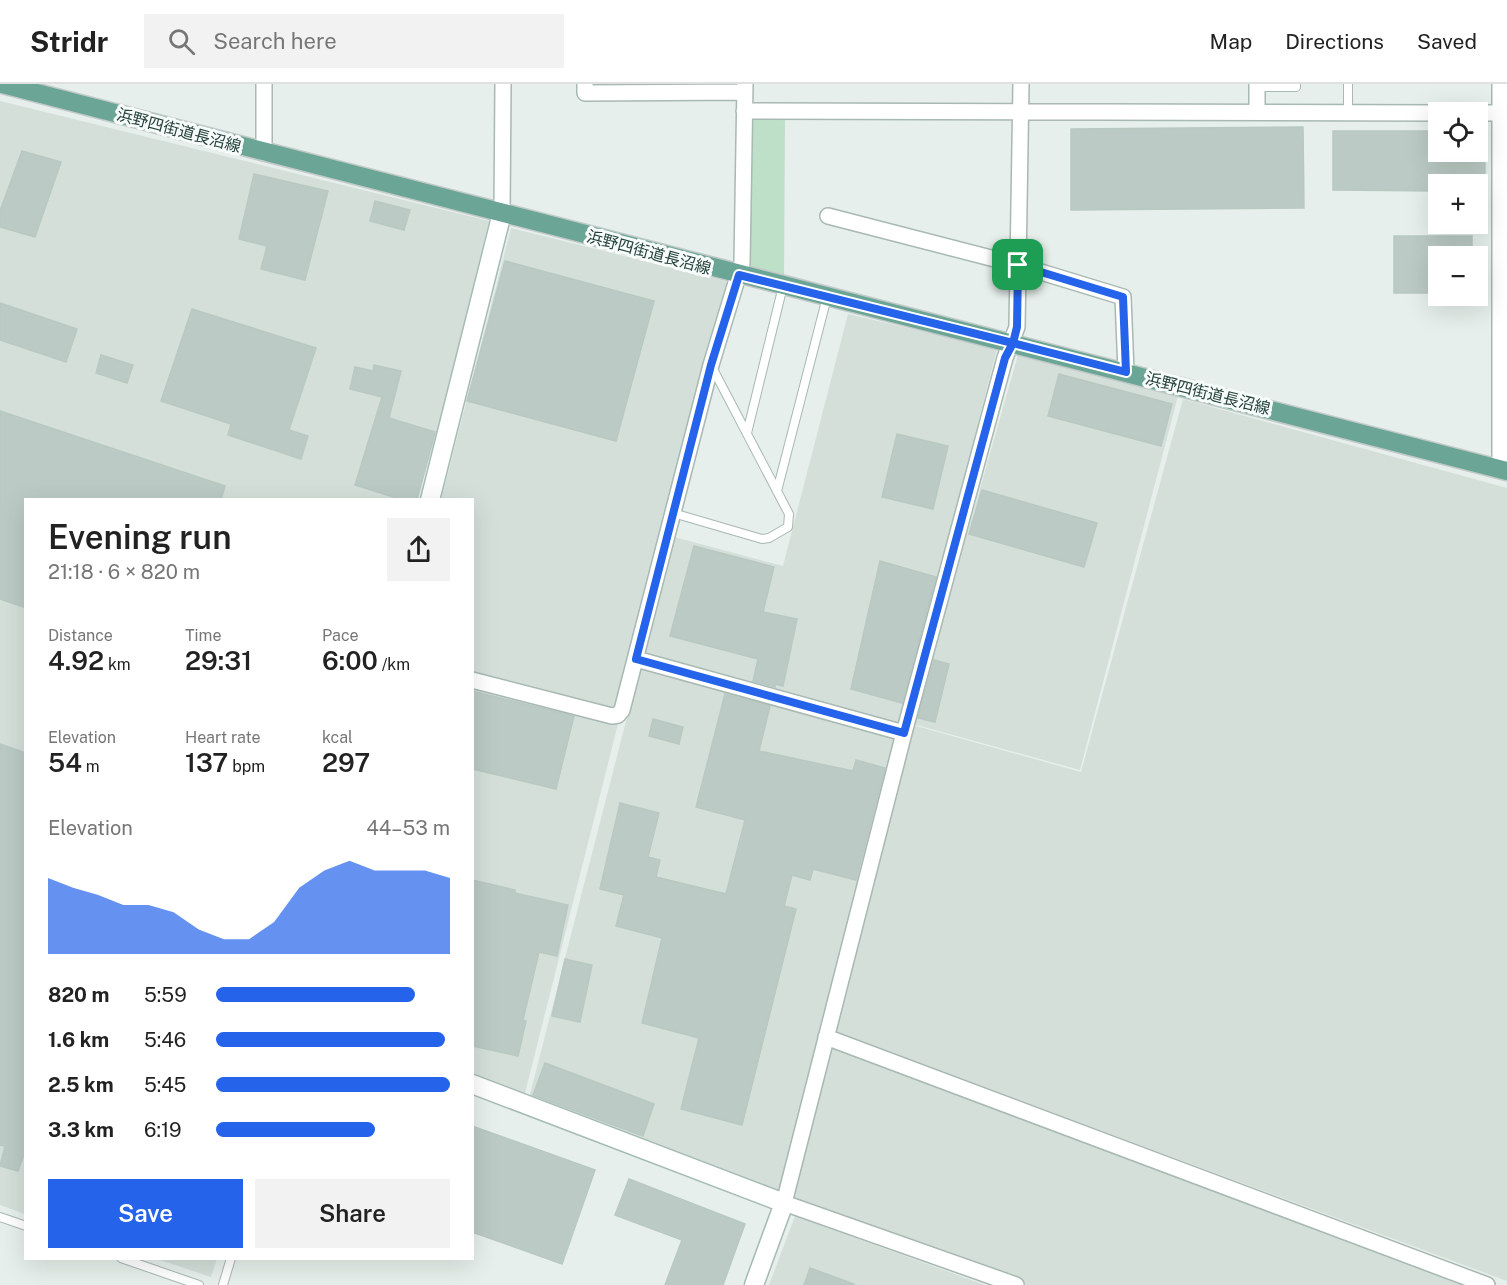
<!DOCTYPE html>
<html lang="en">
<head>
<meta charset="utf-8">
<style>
  :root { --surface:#fff; --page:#f2f2f2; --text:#222; --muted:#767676; --line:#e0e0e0; --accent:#2563eb }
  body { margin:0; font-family:"Public Sans","Noto Sans JP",sans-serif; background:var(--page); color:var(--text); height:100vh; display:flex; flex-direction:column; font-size:22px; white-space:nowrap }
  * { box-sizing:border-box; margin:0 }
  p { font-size:20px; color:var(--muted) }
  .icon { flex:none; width:33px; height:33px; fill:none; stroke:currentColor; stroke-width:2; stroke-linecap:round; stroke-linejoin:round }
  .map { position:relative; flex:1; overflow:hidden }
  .panel { position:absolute; left:24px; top:414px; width:450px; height:762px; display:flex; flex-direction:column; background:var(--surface); border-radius:0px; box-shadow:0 6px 24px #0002 }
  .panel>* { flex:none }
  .tools { position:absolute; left:1428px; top:18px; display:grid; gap:12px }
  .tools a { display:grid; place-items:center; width:60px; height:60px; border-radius:0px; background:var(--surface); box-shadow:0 6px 24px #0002; font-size:30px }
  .pin { position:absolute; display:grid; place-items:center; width:51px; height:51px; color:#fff; margin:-26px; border-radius:12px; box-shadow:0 3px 9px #0006 }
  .round { display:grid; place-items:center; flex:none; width:63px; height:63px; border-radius:0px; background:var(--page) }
  .overview { display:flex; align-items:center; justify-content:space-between; height:102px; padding:0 24px }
  h1 { font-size:33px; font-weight:600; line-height:45px }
  .figures { display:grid; grid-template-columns:repeat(3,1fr); gap:9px; height:102px; padding:6px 24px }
  .figures div { display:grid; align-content:center }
  .figures b { font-size:26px; font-weight:600 }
  .figures small { font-size:16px; font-weight:400 }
  .figures p { font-size:16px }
  .chart { height:168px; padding:12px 24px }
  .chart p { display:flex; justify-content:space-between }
  .chart svg { width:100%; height:108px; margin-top:6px; fill:var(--accent); opacity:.7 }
  .action { display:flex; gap:12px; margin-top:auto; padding:12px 24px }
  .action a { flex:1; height:69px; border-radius:0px; background:var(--accent); color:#fff; font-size:24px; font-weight:600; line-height:69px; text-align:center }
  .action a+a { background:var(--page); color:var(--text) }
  ul { padding:0 24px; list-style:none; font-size:20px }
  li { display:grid; grid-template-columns:96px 72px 1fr; align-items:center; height:45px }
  li i { height:15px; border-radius:8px; background:var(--accent) }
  header { display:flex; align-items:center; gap:36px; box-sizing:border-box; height:84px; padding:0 30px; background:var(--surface); border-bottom:2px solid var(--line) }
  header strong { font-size:28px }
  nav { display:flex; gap:33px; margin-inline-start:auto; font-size:21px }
  .search { width:420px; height:54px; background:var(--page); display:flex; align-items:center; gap:15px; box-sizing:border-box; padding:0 21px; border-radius:0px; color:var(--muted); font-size:22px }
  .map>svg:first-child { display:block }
</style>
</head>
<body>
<header>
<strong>Stridr</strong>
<div class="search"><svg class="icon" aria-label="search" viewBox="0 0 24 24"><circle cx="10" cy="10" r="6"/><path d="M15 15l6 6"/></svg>Search here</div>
<nav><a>Map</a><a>Directions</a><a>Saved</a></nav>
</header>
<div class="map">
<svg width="1507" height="1201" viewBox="0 0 1507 1201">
  <rect width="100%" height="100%" fill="#e6efeb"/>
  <path fill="#d4dfda" d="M0 17 489 137 437 349 417 415 26 416 25 1130 0 1121Z
    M511 144 729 198 616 625 473 589 472 416H441Z
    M848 230 997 265 901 642 644 571 674 453 783 482Z
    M1018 271 1178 312 1080 686 913 640Z
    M1183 315 1507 404V1197L832 947 913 641 1081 688Z
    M640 583 896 651 780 1111 529 1014Z
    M472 603 618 640 524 1013 473 994Z
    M831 960 1467 1201H1027L791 1116Z
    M795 1132 985 1201H769Z
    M157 1175H217L211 1193Z"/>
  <path fill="#bfe0c8" d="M750 35H785L784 194 748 184Z"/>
  <path fill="#bbcac4" stroke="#b8c9c2" stroke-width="1.5" d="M1303 43 1304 124 1071 126V45Z
    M1333 47H1438V68H1485V100H1438V107L1333 106Z
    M22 67 61 78 35 153 0 143V127Z
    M254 90 328 107 305 196 261 185 267 162 239 155Z
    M375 117 410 126 404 146 370 137Z
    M1394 152H1472V172H1438V209H1394Z
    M505 177 654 217 616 357 467 317Z
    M0 219 77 245 66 278 0 256Z
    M192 225 316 264 289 346 308 352 301 375 228 351 231 340 161 317Z
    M101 271 133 281 127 299 96 289Z
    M374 281 401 287 389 334 435 348 417 416H403L355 401 382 313 350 305 355 283 373 287Z
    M1059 290 1172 320 1161 362 1048 332Z
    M0 327 225 402 221 416H26V524L0 515Z
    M897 350 948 362 933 425 882 413Z
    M982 406 1097 439 1084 483 969 450Z
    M694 462 774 483 763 528 797 535 783 602 775 600V603L753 597 758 575 670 552Z
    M880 477 936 493 902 619 851 605Z
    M934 576 949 580 935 638 918 634Z
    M472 607 574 632 556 705 472 685Z
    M725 610 770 622 759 667 853 687 856 676 885 684 856 796 813 785 810 796 792 791 784 822 796 825 742 1041 681 1025 699 954 642 939 662 854 616 842 624 811 600 805 620 719 659 729 648 773 660 776 656 793 726 810 745 736 696 723Z
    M653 635 683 643 679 660 649 652Z
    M0 660 26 669V1065L18 1087 0 1082 5 1062 0 1061Z
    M472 796 515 806V809L568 821 557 872 539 868 523 936 526 937 518 972 472 962Z
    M565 875 592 881 580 938 552 932Z
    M545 979 654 1020 643 1052 533 1011Z
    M472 1042 595 1086 562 1180 472 1148Z
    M629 1095 745 1140 723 1201H665L682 1156 615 1131Z
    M810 1184 854 1200V1201H804Z"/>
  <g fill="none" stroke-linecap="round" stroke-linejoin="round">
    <g stroke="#a8b8b2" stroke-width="10">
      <path id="lane" d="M1348 0V28
        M1257 3H1296V0
        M747 349 783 202
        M777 407 827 213
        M673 429 762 455 769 454 788 443 789 430 712 283
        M0 1133 26 1142
        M121 1174 199 1201
        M223 1201 231 1174"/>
    </g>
    <g stroke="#a8b8b2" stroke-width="18">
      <path id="street" d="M585 0V9L745 8
        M1257 0V28
        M744 27 1438 29
        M1478 29H1507
        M264 69V0
        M502 129 503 0
        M828 132 1018 181 1123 213 1126 288
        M1500 385V0
        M636 575 904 649
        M472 596 612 632 618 631 622 626 711 281 742 179 745 0
        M826 953 1487 1201
        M1016 1201 784 1119 904 649 1005 274 1017 243 1021 0"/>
    </g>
    <g stroke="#a4bbb3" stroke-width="21">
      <path id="secondary" d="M430 416 502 129
        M472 1000 784 1119 754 1201"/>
    </g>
    <g stroke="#c2cac8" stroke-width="21">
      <path id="primary" d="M2 0 1507 387"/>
    </g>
    <use href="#lane" stroke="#fff" stroke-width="8"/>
    <use href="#street" stroke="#fff" stroke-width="15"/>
    <use href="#secondary" stroke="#fff" stroke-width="18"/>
    <use href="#primary" stroke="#6aa596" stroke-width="18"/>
  </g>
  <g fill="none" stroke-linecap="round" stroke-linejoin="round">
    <g stroke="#fff" stroke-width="12">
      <path id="route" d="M1018 181 1017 243 1013 259 739 191 711 281 636 575 904 649 1005 274 1013 259 1126 288 1123 213 1018 181"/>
    </g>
    <use href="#route" stroke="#2563eb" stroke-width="8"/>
  </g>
  <g text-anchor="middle" stroke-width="6" stroke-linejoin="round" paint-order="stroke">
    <g font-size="16" fill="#24423a" stroke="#f7fbf9">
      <text transform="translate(179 46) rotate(15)" y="6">浜野四街道長沼線</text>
      <text transform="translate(649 168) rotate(15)" y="6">浜野四街道長沼線</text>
      <text transform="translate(1208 309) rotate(14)" y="6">浜野四街道長沼線</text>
    </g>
  </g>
</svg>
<div class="tools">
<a><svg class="icon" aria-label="locate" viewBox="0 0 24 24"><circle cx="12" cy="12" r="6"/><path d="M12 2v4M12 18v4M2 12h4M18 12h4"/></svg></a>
<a>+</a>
<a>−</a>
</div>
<div class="pin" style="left:1018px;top:181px;background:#1e9e55"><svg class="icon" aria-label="arrive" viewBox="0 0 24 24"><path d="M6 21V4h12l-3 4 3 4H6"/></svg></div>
<section class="panel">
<div class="overview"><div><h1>Evening run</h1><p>21:18 · 6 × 820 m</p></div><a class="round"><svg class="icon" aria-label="share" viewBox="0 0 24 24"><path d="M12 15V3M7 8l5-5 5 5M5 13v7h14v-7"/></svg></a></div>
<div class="figures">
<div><p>Distance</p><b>4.92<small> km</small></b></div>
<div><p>Time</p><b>29:31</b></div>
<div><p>Pace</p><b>6:00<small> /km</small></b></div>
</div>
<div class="figures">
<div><p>Elevation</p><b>54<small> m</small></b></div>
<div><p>Heart rate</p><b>137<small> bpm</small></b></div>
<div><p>kcal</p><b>297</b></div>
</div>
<div class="chart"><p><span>Elevation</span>44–53 m</p>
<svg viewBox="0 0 160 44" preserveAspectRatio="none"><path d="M0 44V13L10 17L20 20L30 24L40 24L50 27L60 34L70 38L80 38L90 31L100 17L110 10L120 6L130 10L140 10L150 10L160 13V44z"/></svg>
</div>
<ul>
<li><b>820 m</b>5:59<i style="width:85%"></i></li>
<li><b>1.6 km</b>5:46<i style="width:98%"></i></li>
<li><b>2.5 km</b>5:45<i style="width:100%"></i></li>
<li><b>3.3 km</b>6:19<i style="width:68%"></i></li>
</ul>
<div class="action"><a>Save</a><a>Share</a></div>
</section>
</div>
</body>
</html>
